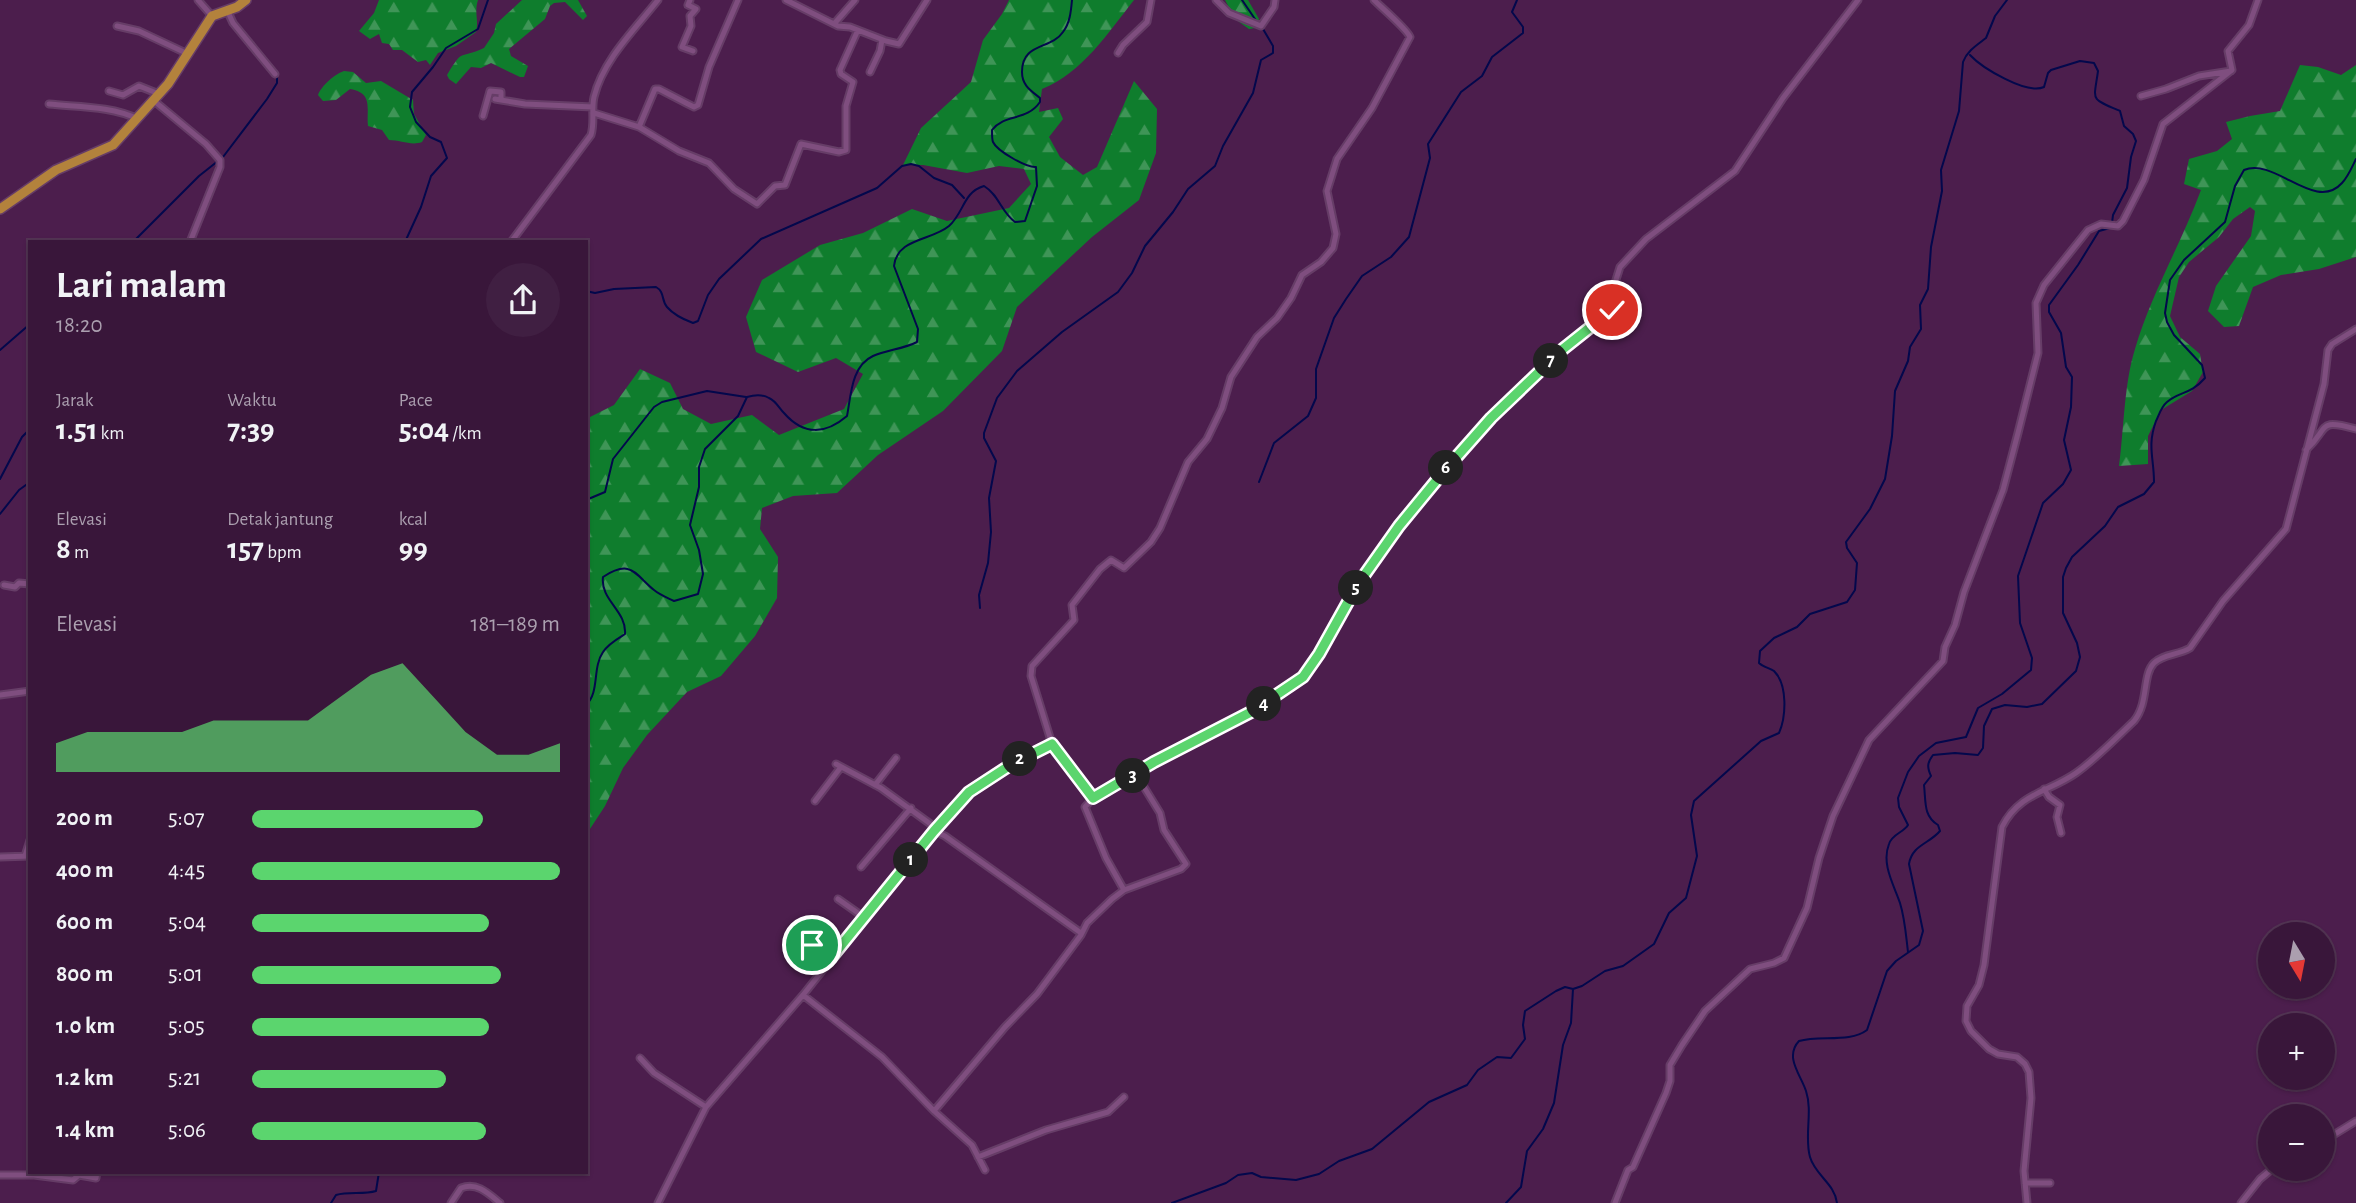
<!DOCTYPE html>
<html lang="id">
<head>
<meta charset="utf-8">
<style>
  :root { --surface:#39163a; --page:#401f42; --text:#f1f3f6; --muted:#ab9faf; --line:#533554; --accent:#5bd56e }
  body { margin:0; font-family:"Alegreya Sans",sans-serif; background:var(--page); color:var(--text); height:100vh; display:flex; flex-direction:column; font-size:26px; white-space:nowrap }
  * { box-sizing:border-box; margin:0 }
  p { font-size:23px; color:var(--muted) }
  .icon { flex:none; width:38px; height:38px; fill:none; stroke:currentColor; stroke-width:2; stroke-linecap:round; stroke-linejoin:round }
  .map { position:relative; flex:1; overflow:hidden }
  .panel { position:absolute; left:28px; top:240px; width:560px; height:934px; display:flex; flex-direction:column; background:var(--surface); border-radius:0px; box-shadow:0 2px 5px #0004,0 0 0 2px var(--line) }
  .panel>* { flex:none }
  .needle { width:46px; rotate:170deg }
  .fabs { position:absolute; left:2258px; top:922px; display:grid; gap:14px }
  .fabs a { display:grid; place-items:center; width:77px; height:77px; border-radius:50%; background:var(--surface); box-shadow:0 2px 5px #0004,0 0 0 2px var(--line); font-size:35px }
  .pin { position:absolute; display:grid; place-items:center; width:60px; height:60px; color:#fff; margin:-30px; border:4px solid #fff; border-radius:50%; box-shadow:0 2px 7px #0007 }
  .km { position:absolute; width:35px; height:35px; margin:-18px; border-radius:50%; background:#222; color:#fff; font-size:19px; line-height:35px; text-align:center }
  .round { display:grid; place-items:center; flex:none; width:74px; height:74px; border-radius:37px; background:var(--page) }
  .overview { display:flex; align-items:center; justify-content:space-between; height:119px; padding:0 28px }
  h1 { font-size:38px; font-weight:700; line-height:52px }
  .metrics { display:grid; grid-template-columns:repeat(3,1fr); gap:10px; height:119px; padding:7px 28px }
  .metrics div { display:grid; align-content:center }
  .metrics b { font-size:30px; font-weight:700 }
  .metrics small { font-size:19px; font-weight:400 }
  .metrics p { font-size:19px }
  .chart { height:196px; padding:14px 28px }
  .chart p { display:flex; justify-content:space-between }
  .chart svg { width:100%; height:126px; margin-top:7px; fill:var(--accent); opacity:.7 }
  ul { padding:0 28px; list-style:none; font-size:23px }
  li { display:grid; grid-template-columns:112px 84px 1fr; align-items:center; height:52px }
  li i { height:18px; border-radius:9px; background:var(--accent) }
  .map>svg:first-child { display:block }
</style>
</head>
<body>
<div class="map">
<svg width="2356" height="1203" viewBox="0 0 2356 1203">
  <defs>
    <pattern id="forest-firs" width="22" height="20" patternUnits="userSpaceOnUse" patternTransform="scale(1.75)"><rect width="22" height="20" fill="#0f7d2d"/><path d="M5 1l3.5 6h-7zM16 11l3.5 6h-7z" fill="#3f9557"/></pattern>
  </defs>
  <rect width="100%" height="100%" fill="#4c1e4d"/>
  <path fill="url(#forest-firs)" d="M379 0H478C474 12 479 21 476 32L456 46 438 53 430 65 426 60 418 62 402 50H393L389 44 382 43 379 34 370 39 359 31 374 13Z
    M522 0H578L587 16 583 20 565 2 554 3 550 6 545 19 509 49 511 56 528 66 524 77H520L491 63 481 68 471 67 456 84 449 79 447 75C464 47 458 60 484 48L494 33 496 24Z
    M1009 0H1134C1108 33 1082 73 1042 89L1039 112 1058 108 1063 119 1049 137 1060 157 1083 175 1097 167 1134 81 1157 109 1156 153 1139 200 1092 237 1017 307 1002 351 943 411 878 455 837 493 793 496 762 508 760 529 778 557 777 598 755 636 721 676 687 692 647 735 623 768 605 806 586 835V419L614 405 640 369 670 383 683 409 711 424 752 415 779 435 844 409 863 374 836 358 798 372 756 352 746 317 762 280 820 245 863 233 912 209 947 221 1009 208 1031 184 1024 169 999 166 967 173 923 165H903L921 128 971 82 983 40 1002 14Z
    M1225 0H1248L1259 19 1255 28 1249 29 1235 19Z
    M2300 65 2318 67 2341 75 2356 65V257L2319 269 2281 275 2253 287 2239 326 2224 327 2208 311 2216 286 2251 236 2255 211 2250 207 2233 219 2219 237 2189 262 2179 277 2170 316 2180 337 2200 354 2203 372 2192 391 2161 410 2148 436V464L2119 466C2124 428 2124 384 2135 349 2151 294 2181 244 2201 190L2184 184 2189 159 2217 151 2232 139 2226 122 2250 116 2280 111Z
    M344 71 353 72 366 83 381 81 413 100 414 114 426 135 422 142C411 146 401 140 389 140L382 130 368 126C366 109 374 93 350 89L336 100 323 101 318 95C321 86 335 74 344 71Z"/>
  <g fill="none" stroke-linecap="round" stroke-linejoin="round">
    <path stroke="#03084c" stroke-width="2" d="M1242 0 1257 22
      M1970 55C1982 68 2027 95 2044 87L2048 73 2051 70 2080 61 2094 63 2098 71C2094 101 2089 98 2120 111L2124 126 2133 134 2136 141 2131 157 2127 188 2113 215 2112 223
      M133 242 199 176 223 157 267 99 277 83V76
      M405 242 421 207 431 176 447 158 441 142 430 137 416 122 410 107 412 92 433 67 446 48 478 29 488 0
      M586 291 595 293 614 289 656 287C665 292 661 300 667 307 673 314 685 320 693 323L698 321 708 295 719 279 761 239 877 188 902 166 911 164 919 166 934 178 952 185 964 198
      M0 350 30 324
      M0 479 22 437 30 429
      M1259 482 1274 443 1308 416 1316 398V369L1334 318 1346 299 1362 276 1391 257 1409 237 1430 158 1428 144 1461 92 1482 76 1492 57 1523 33V27L1512 12 1517 0
      M586 500 605 492 613 459 654 407 662 402 707 391 746 397
      M0 514 19 490 30 482
      M980 608 979 595 988 563 991 532 989 498 996 461 984 438V433L997 398 1017 371 1062 332 1118 292 1132 273 1145 246 1173 212 1188 189 1215 166 1223 146 1253 93 1261 60 1273 53V46L1263 29
      M586 705C600 692 592 668 603 652 608 644 617 639 625 634 627 611 600 600 603 577 632 558 635 575 654 590 660 595 668 598 674 601L698 594 703 574 699 550 690 525 699 487V467L705 449 738 416 747 397C754 395 762 394 769 398 776 401 779 408 784 413 804 436 826 434 847 416 851 396 851 366 873 356 887 350 903 349 917 342L918 329 894 266C897 238 931 241 949 226 964 213 963 192 984 186 999 195 1001 212 1015 222L1025 221 1037 186 1036 167C1027 168 997 151 993 142 992 140 992 131 992 130 1005 113 1026 122 1040 102V98C1030 90 1022 85 1022 72 1022 42 1051 50 1063 32 1070 23 1071 11 1072 0
      M1908 952C1906 936 1905 919 1900 903 1894 885 1881 864 1889 844 1892 834 1903 833 1908 825L1899 807 1898 798 1908 772 1919 756 1936 743 1966 737 1978 708 2002 694 2031 670 2032 658 2020 623 2018 576 2043 503 2063 484 2071 470 2064 440 2071 407 2072 377 2066 367 2061 333 2049 312V305L2078 265 2099 231 2110 228
      M331 1203 336 1195C349 1191 363 1195 376 1191L379 1172
      M1172 1203 1226 1183 1238 1175 1252 1173 1261 1177 1296 1180 1319 1174 1339 1161 1372 1149 1429 1102 1467 1085 1478 1070 1497 1057 1511 1058 1525 1039 1523 1025 1525 1011 1556 991 1565 987 1573 989 1582 986 1605 971 1623 966 1654 944 1669 913 1686 898 1697 856 1691 815 1694 801 1761 741 1779 733C1786 717 1788 685 1774 671 1770 668 1763 667 1759 663L1760 651 1774 638 1797 627 1810 614 1847 602 1855 590 1857 563 1847 548 1846 542 1870 509 1885 479 1892 436 1895 391 1908 361 1910 347 1921 329 1920 305 1928 289 1931 247 1942 191 1941 170 1959 111 1963 62C1967 51 1977 45 1986 38L1995 16 2007 0
      M1506 1203 1521 1187 1527 1151 1543 1129 1554 1103 1563 1045 1571 1023 1573 989
      M1837 1203C1835 1184 1815 1175 1810 1157 1804 1136 1813 1112 1806 1091 1801 1075 1784 1057 1799 1041 1820 1035 1850 1043 1867 1030L1887 971 1896 961 1919 945 1923 931 1909 864C1912 845 1929 844 1940 831L1938 825C1923 816 1926 801 1924 785L1931 776C1927 767 1927 763 1933 755L1955 753 1978 755 1983 748 1984 726 1992 709 2005 705 2027 707 2042 704 2076 671 2080 657 2077 643 2063 613V577L2066 568 2072 557 2105 526 2118 507 2144 494 2154 482C2154 458 2147 446 2156 421 2159 415 2161 407 2167 402 2180 391 2190 395 2205 378L2202 365 2174 335 2167 322 2165 313 2170 280 2184 260 2225 222 2235 186 2244 170C2275 157 2315 213 2342 183 2348 177 2352 167 2356 159"/>
    <g stroke="#663d67" stroke-width="9">
      <path id="minor" d="M198 0 212 16
        M690 0 688 5 696 9 690 16 691 26 682 47 693 51
        M786 0 838 26 850 27 886 41 899 44 927 0
        M1216 0 1229 13 1261 26 1274 7 1275 0
        M227 10 233 23 275 74
        M834 24 855 0
        M117 26 139 31 188 54
        M1118 53 1123 45 1147 22 1151 0
        M870 72 880 51 882 40
        M109 91 123 95 139 86 159 94
        M2141 96 2166 89 2199 76 2231 71
        M495 99 525 104 593 107
        M153 100 206 144 220 160V167L190 242
        M49 104C78 107 112 106 138 119
        M594 113 639 127 679 151 709 163 734 189 757 204 775 186 785 185 801 144 839 152 846 150V106L853 82 841 74 840 70 858 30
        M483 116 490 91 501 92V100
        M639 127 655 89H659L686 103 694 107 698 105 709 67 738 0
        M511 242 591 135C595 122 591 110 594 97 603 60 635 29 658 0
        M2306 450C2330 428 2316 418 2356 429
        M4 585 15 587 19 583 30 584
        M0 695 30 691
        M1052 744 1031 676 1032 666 1074 620 1072 605 1100 569 1111 560 1124 568 1151 542 1160 528 1188 462 1207 439 1222 408 1231 377 1257 337 1277 318 1291 298 1302 275 1321 262 1333 248 1336 234 1327 191 1337 159 1372 108 1410 37C1407 29 1382 8 1374 0
        M836 764 881 788 936 828
        M875 785 896 758
        M2044 789 2049 797 2060 805 2057 817 2061 833
        M1093 798 1085 807 1106 858 1124 890
        M815 801 841 767
        M934 831 945 836 1081 933
        M25 856 30 840
        M0 857 30 856
        M861 867 911 808
        M838 899 865 918
        M820 934 812 946 831 958
        M803 995 882 1057 934 1111
        M640 1058 654 1073 706 1107
        M2322 1142 2356 1121
        M978 1157 1046 1130 1108 1112 1124 1097
        M985 1170 972 1145 934 1111 1005 1027 1037 994 1081 935 1087 923 1112 899 1124 890 1181 869 1186 864 1164 830 1160 813 1136 774
        M0 1175H34L73 1180 79 1175 96 1178 97 1172
        M2025 1183H2050
        M451 1203 461 1188C477 1182 488 1193 500 1203
        M658 1203 706 1107 803 995 936 828 969 792 988 778 1052 744 1093 798 1154 763 1251 712 1303 677 1319 655 1358 584 1399 526 1445 470 1491 418 1563 349 1620 302 1615 283 1620 267 1646 239 1735 171 1783 98 1858 0
        M1615 1203 1628 1170 1633 1167 1666 1093 1670 1081V1065L1682 1045 1705 1011 1750 969 1774 963 1784 958 1807 908 1819 858 1833 816 1869 740 1943 661 1945 647 1955 625 1964 592 2003 490 2018 433 2038 353 2036 303 2044 285 2088 230 2101 224 2118 226 2123 221 2144 180 2163 124 2232 70 2228 51 2249 25 2258 0
        M2027 1203 2024 1171 2031 1098 2029 1072 2025 1064 2017 1057 1998 1054 1989 1049 1971 1031 1966 1021 1967 1006 1979 985 1984 965 2002 827C2019 793 2049 792 2076 773 2097 758 2115 739 2134 721 2149 703 2142 675 2154 663 2163 654 2179 655 2190 648L2223 601 2286 529 2324 384 2328 350 2332 344 2356 329
        M2241 1203 2260 1179 2272 1169"/>
    </g>
    <g stroke="#663d67" stroke-width="12">
      <path id="primary" d="M0 209 56 170 113 145 168 84 212 16 237 7 246 0"/>
    </g>
    <use href="#minor" stroke="#7f4e7f" stroke-width="5"/>
    <use href="#primary" stroke="#b3823c" stroke-width="9"/>
  </g>
  <g fill="none" stroke-linecap="round" stroke-linejoin="round">
    <g stroke="#fff" stroke-width="14">
      <path id="route" d="M812 945 831 958 934 831 969 792 1012 764 1052 744 1093 798 1154 762 1251 712 1303 677 1319 654 1358 584 1399 526 1445 470 1491 418 1563 349 1612 310"/>
    </g>
    <use href="#route" stroke="#5bd56e" stroke-width="9"/>
  </g>
</svg>
<div class="fabs">
<a><svg class="needle" viewBox="-14 -14 28 28"><path d="M0-13l5 13h-10z" fill="#e53935"/><path d="M0 13l5-13h-10z" fill="#ab9faf"/></svg></a>
<a>+</a>
<a>−</a>
</div>
<div class="pin" style="left:812px;top:945px;background:#1e9e55"><svg class="icon" aria-label="arrive" viewBox="0 0 24 24"><path d="M6 21V4h12l-3 4 3 4H6"/></svg></div>
<div class="pin" style="left:1612px;top:310px;background:#d93025"><svg class="icon" aria-label="check" viewBox="0 0 24 24"><path d="M5 12l5 5 9-10"/></svg></div>
<b class="km" style="left:911px;top:860px">1</b>
<b class="km" style="left:1020px;top:759px">2</b>
<b class="km" style="left:1133px;top:776px">3</b>
<b class="km" style="left:1264px;top:704px">4</b>
<b class="km" style="left:1356px;top:588px">5</b>
<b class="km" style="left:1446px;top:468px">6</b>
<b class="km" style="left:1551px;top:361px">7</b>
<section class="panel">
<div class="overview"><div><h1>Lari malam</h1><p>18:20</p></div><a class="round"><svg class="icon" aria-label="share" viewBox="0 0 24 24"><path d="M12 15V3M7 8l5-5 5 5M5 13v7h14v-7"/></svg></a></div>
<div class="metrics">
<div><p>Jarak</p><b>1.51<small> km</small></b></div>
<div><p>Waktu</p><b>7:39</b></div>
<div><p>Pace</p><b>5:04<small> /km</small></b></div>
</div>
<div class="metrics">
<div><p>Elevasi</p><b>8<small> m</small></b></div>
<div><p>Detak jantung</p><b>157<small> bpm</small></b></div>
<div><p>kcal</p><b>99</b></div>
</div>
<div class="chart"><p><span>Elevasi</span>181–189 m</p>
<svg viewBox="0 0 160 44" preserveAspectRatio="none"><path d="M0 44V34L10 30L20 30L30 30L40 30L50 26L60 26L70 26L80 26L90 18L100 10L110 6L120 18L130 30L140 38L150 38L160 34V44z"/></svg>
</div>
<ul>
<li><b>200 m</b>5:07<i style="width:75%"></i></li>
<li><b>400 m</b>4:45<i style="width:100%"></i></li>
<li><b>600 m</b>5:04<i style="width:77%"></i></li>
<li><b>800 m</b>5:01<i style="width:81%"></i></li>
<li><b>1.0 km</b>5:05<i style="width:77%"></i></li>
<li><b>1.2 km</b>5:21<i style="width:63%"></i></li>
<li><b>1.4 km</b>5:06<i style="width:76%"></i></li>
</ul>
</section>
</div>
</body>
</html>
